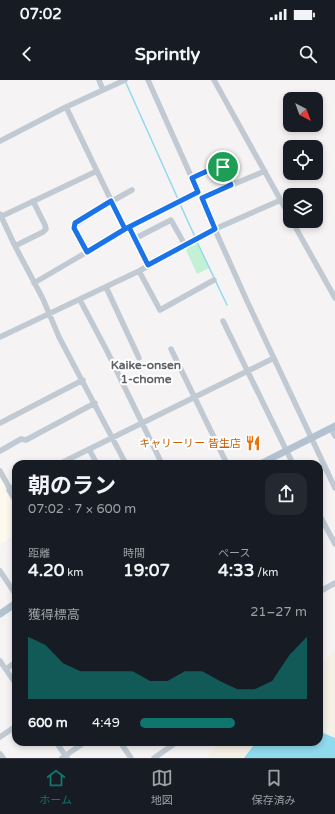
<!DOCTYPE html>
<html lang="ja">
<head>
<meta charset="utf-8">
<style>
  :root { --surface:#171b24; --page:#242831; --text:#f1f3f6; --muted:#9ea1a6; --line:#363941; --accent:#0f766e }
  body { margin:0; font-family:"Varela Round","Noto Sans JP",sans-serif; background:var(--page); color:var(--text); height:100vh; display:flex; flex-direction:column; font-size:15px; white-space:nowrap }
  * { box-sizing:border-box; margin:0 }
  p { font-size:13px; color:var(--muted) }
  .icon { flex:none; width:22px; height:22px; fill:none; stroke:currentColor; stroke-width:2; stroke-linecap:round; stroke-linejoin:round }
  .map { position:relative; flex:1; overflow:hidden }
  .panel { position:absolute; left:12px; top:380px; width:311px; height:286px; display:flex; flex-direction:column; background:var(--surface); border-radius:12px; box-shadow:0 2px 6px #0003 }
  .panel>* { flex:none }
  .needle { width:26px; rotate:139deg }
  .fabs { position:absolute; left:283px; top:12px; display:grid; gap:8px }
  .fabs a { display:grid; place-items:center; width:40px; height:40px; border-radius:8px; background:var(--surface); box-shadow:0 2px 6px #0003; font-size:20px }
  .pin { position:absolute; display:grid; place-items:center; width:34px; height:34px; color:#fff; margin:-17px; border:2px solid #fff; border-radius:50%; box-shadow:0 1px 4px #0007 }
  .round { display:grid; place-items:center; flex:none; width:42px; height:42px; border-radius:12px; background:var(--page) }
  .overview { display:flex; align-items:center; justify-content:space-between; height:68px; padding:0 16px }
  h1 { font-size:22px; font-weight:700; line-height:30px }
  .stats { display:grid; grid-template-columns:repeat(3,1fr); gap:6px; height:68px; padding:4px 16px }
  .stats div { display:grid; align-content:center }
  .stats b { font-size:17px; font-weight:700 }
  .stats small { font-size:11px; font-weight:400 }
  .stats p { font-size:11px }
  .chart { height:112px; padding:8px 16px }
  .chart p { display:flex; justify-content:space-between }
  .chart svg { width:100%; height:72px; margin-top:4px; fill:var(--accent); opacity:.7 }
  ul { padding:0 16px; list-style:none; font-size:13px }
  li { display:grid; grid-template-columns:64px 48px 1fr; align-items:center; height:30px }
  li i { height:10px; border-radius:5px; background:var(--accent) }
  .status { display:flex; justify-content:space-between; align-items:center; height:28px; padding:0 20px; background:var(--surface); direction:ltr }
  .status svg { height:11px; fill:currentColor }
  header { display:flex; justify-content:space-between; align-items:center; height:52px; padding:0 16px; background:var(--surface); font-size:18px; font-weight:700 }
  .tab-bar { display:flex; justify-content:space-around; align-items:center; height:56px; border-top:1px solid var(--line); background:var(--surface); font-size:11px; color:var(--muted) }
  .tab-bar a { display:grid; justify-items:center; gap:2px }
  .tab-bar .selected { color:var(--accent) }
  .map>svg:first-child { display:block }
</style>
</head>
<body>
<div class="status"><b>07:02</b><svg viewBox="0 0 49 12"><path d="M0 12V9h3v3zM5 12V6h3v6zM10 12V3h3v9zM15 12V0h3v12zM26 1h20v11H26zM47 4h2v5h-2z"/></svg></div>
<header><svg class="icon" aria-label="back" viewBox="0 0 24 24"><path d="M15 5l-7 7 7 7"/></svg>Sprintly<svg class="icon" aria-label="search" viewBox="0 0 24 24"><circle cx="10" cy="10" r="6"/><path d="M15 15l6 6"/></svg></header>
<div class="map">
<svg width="335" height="678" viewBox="0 0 335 678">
  <rect width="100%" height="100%" fill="#f5f3f3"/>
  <path fill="#fdf9ef" d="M0 394 6 404 3 408 16 427V454L0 465Z"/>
  <path fill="#c3f1d5" d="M196 162 209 188 197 194 185 168Z"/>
  <path fill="#f5f0e5" d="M335 571V657L319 651V583Z
    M220 662H255L244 678H207Z"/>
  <path fill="#90daee" d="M319 651 335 658V678H244L256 662H319Z"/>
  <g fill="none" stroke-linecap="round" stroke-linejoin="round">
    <path stroke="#90daee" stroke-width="1.5" d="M126 3 178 119
      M180 124 195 157
      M197 162 227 225"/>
    <path stroke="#c1cad2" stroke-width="5.5" d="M99 0 103 10
      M148 0 247 221 335 408
      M214 0 290 137
      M66 27 125 149 198 111
      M0 61 66 27 125 0
      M192 98 221 85 231 105
      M201 118 265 91
      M33 121 45 145 46 149 43 152 15 166 43 219 59 257 126 384
      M0 134 15 166
      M0 137 97 91
      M292 141 335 218
      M129 147 148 185
      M125 149 87 172 74 146 98 129 132 110
      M134 159 171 140 185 165
      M139 191 160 230 214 200
      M34 203 87 172
      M106 207 139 278
      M80 220 107 271 162 384
      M223 241 293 384
      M0 257 139 191 215 149 281 120
      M171 269 227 384
      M0 343 83 300
      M331 349 335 356
      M89 369 97 384
      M0 371 21 359 26 360 95 323
      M59 384 274 278
      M0 391 10 409
      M16 405 9 410 16 421
      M319 434 335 464
      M0 491 16 515
      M319 512 335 503
      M0 581 16 604
      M6 589 16 582
      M0 657 16 646
      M56 662 67 678
      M120 662 131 678
      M0 674 3 678
      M62 678 85 662
      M154 678 177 662"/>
    <path stroke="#b3c2d1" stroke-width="7" d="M260 384 335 346
      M0 534 16 523"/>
  </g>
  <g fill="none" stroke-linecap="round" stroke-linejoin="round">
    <g stroke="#fff" stroke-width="8">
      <path id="route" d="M223 87 218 86 192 98 198 112 125 149 87 172 74 148 75 143 111 121 125 149 129 147 148 185 215 149 202 118 231 105 223 87"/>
    </g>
    <use href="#route" stroke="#1a73e8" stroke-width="5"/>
  </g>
  <defs>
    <g id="restaurant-bare" transform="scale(1.2)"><path d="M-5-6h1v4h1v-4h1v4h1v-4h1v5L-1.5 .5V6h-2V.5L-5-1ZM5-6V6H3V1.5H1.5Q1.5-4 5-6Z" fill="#e8710a" stroke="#fff" stroke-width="2.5" paint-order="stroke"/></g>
  </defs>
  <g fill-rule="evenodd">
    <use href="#restaurant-bare" x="253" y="363"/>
  </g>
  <g text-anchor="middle" stroke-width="4" stroke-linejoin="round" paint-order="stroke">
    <g font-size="11" fill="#c56008" stroke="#fff" text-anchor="end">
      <text x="241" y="367">キャリーリー 皆生店</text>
    </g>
    <g font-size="12" font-weight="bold" fill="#5f6368" stroke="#fff">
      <text x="146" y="289">Kaike-onsen<tspan x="146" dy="14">1-chome</tspan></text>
    </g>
  </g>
</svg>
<div class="fabs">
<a><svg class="needle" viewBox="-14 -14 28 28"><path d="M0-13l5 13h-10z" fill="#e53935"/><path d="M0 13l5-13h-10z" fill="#9ea1a6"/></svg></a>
<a><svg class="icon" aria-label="locate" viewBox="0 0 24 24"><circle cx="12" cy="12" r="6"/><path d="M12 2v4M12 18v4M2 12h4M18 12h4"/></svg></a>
<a><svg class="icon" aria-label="layers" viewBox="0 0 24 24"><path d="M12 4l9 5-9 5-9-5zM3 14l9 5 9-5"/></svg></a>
</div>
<div class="pin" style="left:223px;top:87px;background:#1e9e55"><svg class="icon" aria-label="arrive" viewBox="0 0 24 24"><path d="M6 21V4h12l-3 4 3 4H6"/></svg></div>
<section class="panel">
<div class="overview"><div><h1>朝のラン</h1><p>07:02 · 7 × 600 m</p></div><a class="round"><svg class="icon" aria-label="share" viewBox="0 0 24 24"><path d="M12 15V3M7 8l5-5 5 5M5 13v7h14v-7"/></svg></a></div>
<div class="stats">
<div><p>距離</p><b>4.20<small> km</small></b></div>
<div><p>時間</p><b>19:07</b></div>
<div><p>ペース</p><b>4:33<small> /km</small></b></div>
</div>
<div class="chart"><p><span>獲得標高</span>21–27 m</p>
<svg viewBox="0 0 160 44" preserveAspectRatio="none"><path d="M0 44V6L10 11L20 22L30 27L40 27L50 27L60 27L70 33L80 33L90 27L100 27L110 33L120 38L130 38L140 33L150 17L160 6V44z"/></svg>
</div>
<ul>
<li><b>600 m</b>4:49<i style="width:57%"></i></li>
</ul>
</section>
</div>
<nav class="tab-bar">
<a class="selected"><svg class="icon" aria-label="home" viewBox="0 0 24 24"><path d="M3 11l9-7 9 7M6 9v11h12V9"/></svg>ホーム</a>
<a><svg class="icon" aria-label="map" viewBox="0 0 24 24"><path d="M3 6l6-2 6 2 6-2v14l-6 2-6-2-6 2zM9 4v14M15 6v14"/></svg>地図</a>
<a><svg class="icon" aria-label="saved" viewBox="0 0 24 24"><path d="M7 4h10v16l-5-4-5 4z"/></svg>保存済み</a>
</nav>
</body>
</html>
